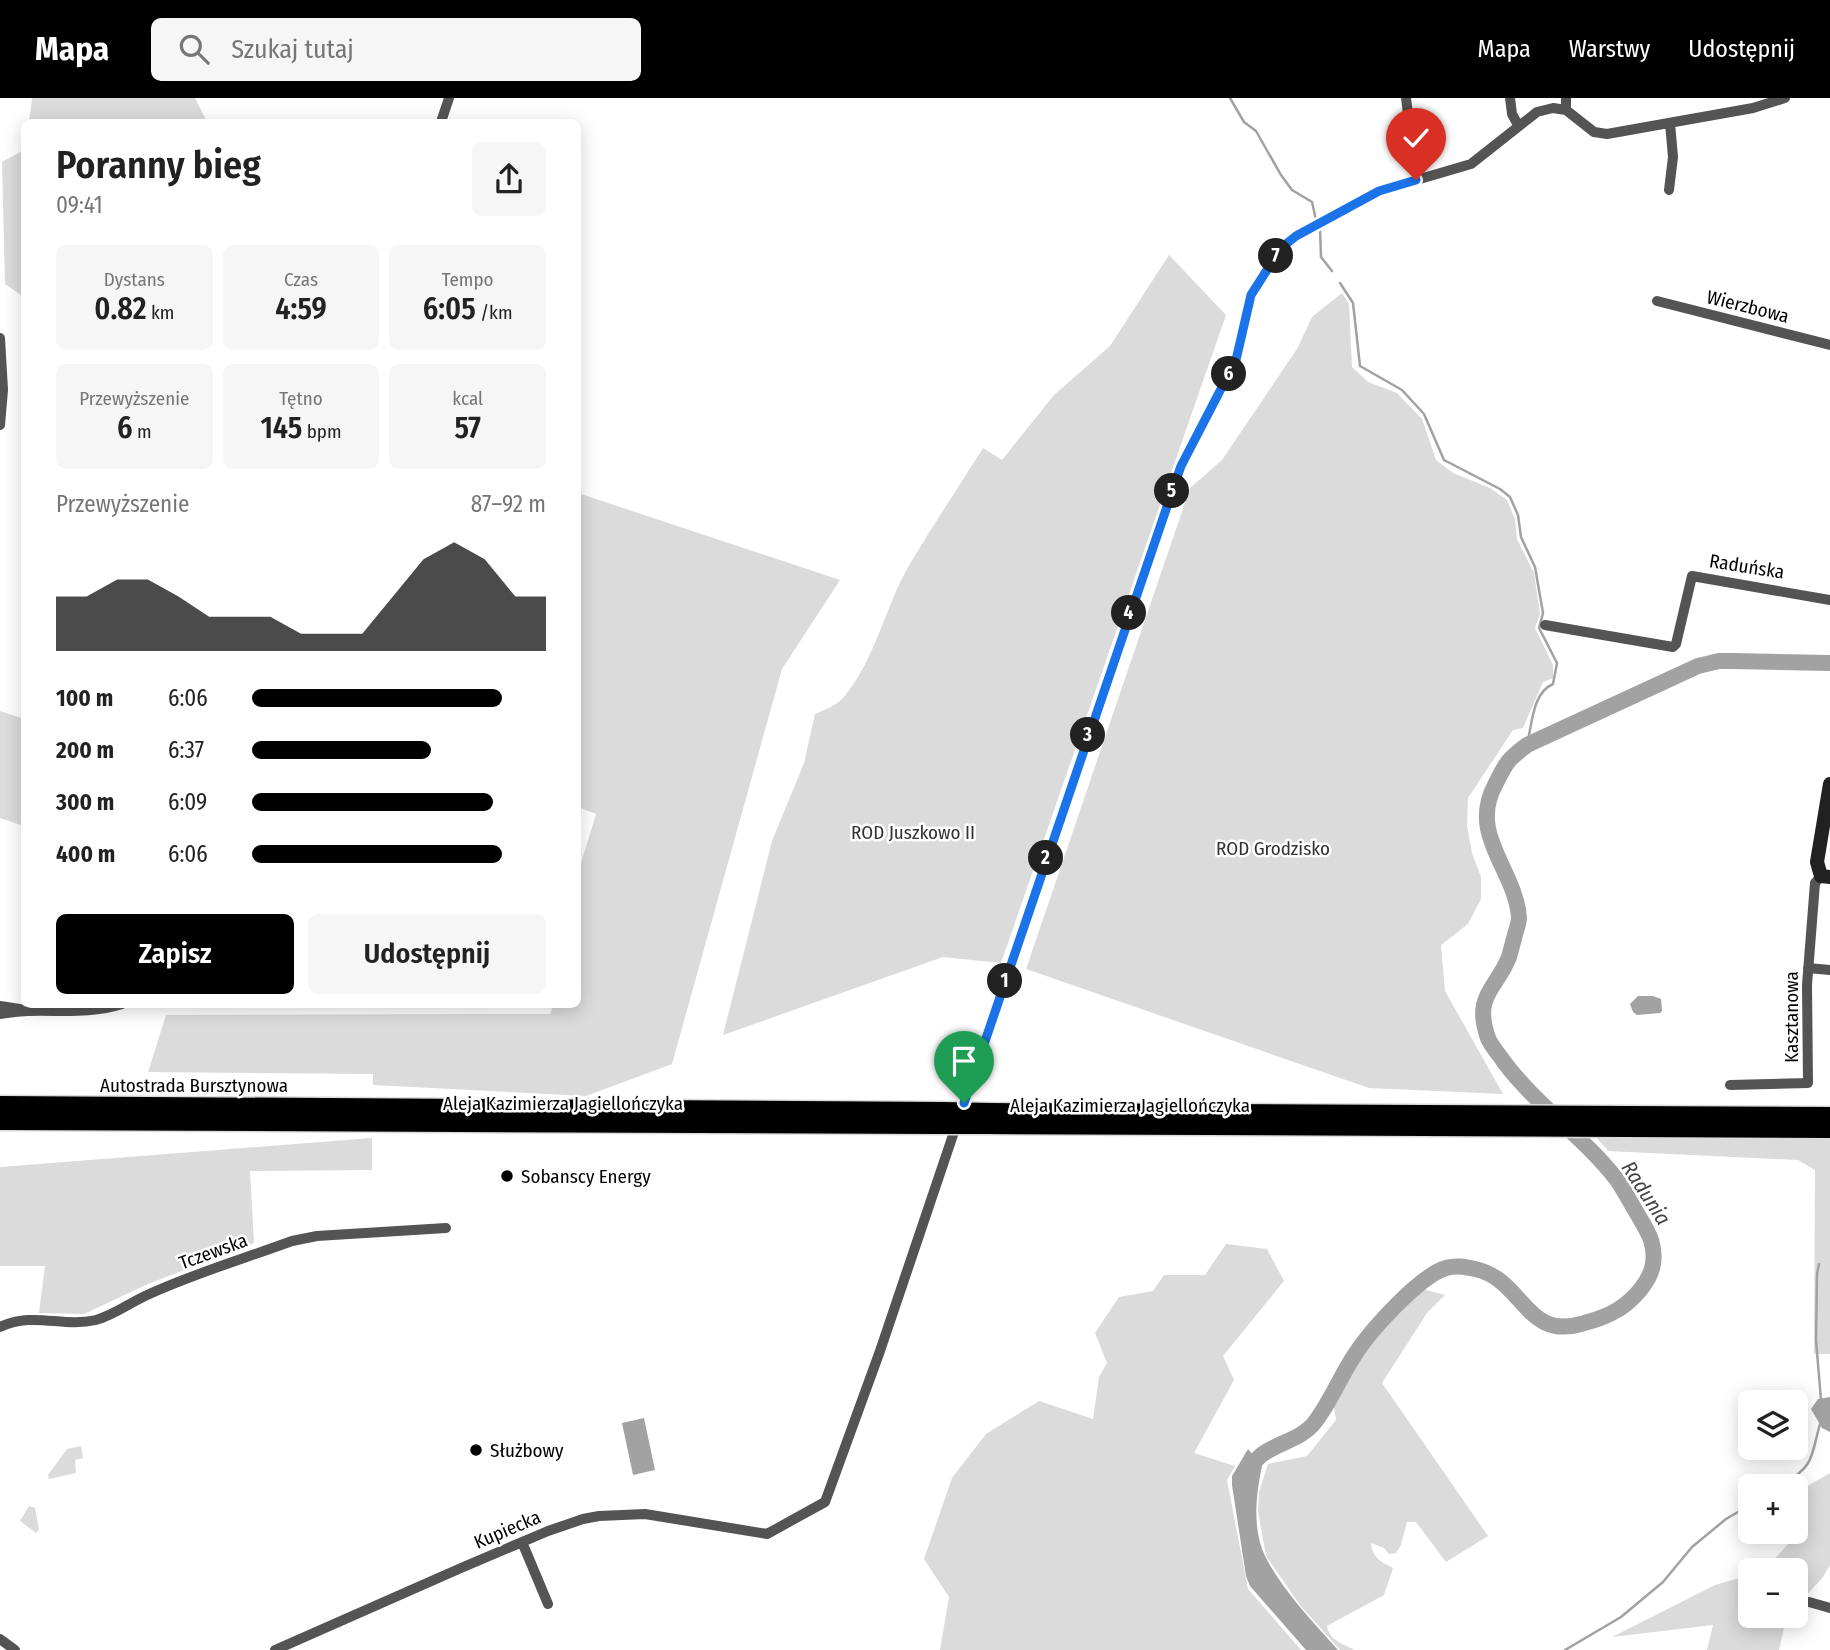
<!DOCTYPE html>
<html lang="pl">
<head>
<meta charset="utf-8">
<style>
  :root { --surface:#fff; --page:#f6f6f6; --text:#222; --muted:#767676; --accent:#000 }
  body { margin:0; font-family:"Fira Sans Condensed",sans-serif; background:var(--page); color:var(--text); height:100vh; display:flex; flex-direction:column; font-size:26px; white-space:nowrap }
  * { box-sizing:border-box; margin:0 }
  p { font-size:23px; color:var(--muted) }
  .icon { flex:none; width:38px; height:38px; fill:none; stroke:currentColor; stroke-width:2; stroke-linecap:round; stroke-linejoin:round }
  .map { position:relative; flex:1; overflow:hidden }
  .drawer { position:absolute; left:21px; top:21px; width:560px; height:889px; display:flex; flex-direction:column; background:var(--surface); border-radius:10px; box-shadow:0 4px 18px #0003 }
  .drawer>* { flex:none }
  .controls { position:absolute; left:1738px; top:1292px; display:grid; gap:14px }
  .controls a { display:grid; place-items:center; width:70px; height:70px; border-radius:10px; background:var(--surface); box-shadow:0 4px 18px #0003; font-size:35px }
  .pin { position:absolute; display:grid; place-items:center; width:60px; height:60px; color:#fff; margin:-72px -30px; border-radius:50% 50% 50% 0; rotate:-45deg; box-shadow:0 0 7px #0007 }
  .pin .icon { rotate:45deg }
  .km { position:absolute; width:35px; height:35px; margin:-18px; border-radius:50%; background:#222; color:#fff; font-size:19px; line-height:35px; text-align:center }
  .round { display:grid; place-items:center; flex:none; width:74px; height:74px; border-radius:10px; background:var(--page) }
  .summary { display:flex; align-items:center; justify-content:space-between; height:119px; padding:0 35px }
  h1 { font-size:38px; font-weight:600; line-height:52px }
  .metrics { display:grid; grid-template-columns:repeat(3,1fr); gap:10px; height:119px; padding:7px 35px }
  .metrics div { display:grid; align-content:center; border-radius:10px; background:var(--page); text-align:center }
  .metrics b { font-size:30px; font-weight:600 }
  .metrics small { font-size:19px; font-weight:400 }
  .metrics p { font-size:19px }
  .chart { height:196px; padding:14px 35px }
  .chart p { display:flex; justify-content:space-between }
  .chart svg { width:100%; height:126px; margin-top:7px; fill:var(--accent); opacity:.7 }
  .action { display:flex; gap:14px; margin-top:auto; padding:14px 35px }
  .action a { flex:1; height:80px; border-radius:10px; background:var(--accent); color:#fff; font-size:28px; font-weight:600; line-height:80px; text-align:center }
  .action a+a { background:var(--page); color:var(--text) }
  ul { padding:0 35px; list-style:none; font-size:23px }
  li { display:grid; grid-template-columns:112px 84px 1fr; align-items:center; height:52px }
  li i { height:18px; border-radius:9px; background:var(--accent) }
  header { display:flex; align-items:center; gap:42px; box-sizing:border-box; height:98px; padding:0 35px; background:var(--accent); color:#fff }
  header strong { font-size:33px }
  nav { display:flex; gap:38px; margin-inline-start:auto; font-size:24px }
  .search { width:490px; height:63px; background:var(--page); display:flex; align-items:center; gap:18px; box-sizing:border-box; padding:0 24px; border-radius:10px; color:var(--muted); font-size:26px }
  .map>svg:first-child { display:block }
</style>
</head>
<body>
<header>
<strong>Mapa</strong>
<div class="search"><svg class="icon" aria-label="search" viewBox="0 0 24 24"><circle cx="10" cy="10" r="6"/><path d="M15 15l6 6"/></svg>Szukaj tutaj</div>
<nav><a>Mapa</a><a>Warstwy</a><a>Udostępnij</a></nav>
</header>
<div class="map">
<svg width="1830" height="1552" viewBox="0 0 1830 1552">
  <rect width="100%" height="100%" fill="#fff"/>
  <path fill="#dbdbdb" d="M32 0H195L207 24H29Z
    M24 52V199L5 186 2 64Z
    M1169 157 1226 217 1001 865 943 859 723 937 772 743 804 665 815 616C824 612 837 607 843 600 876 562 885 507 911 464 934 426 959 388 983 350L1002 362 1054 297 1110 248Z
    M1342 195 1349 206 1352 269 1368 284 1397 295 1422 321 1436 362 1453 375 1490 390 1507 402 1515 421 1517 441 1534 475 1540 516 1535 530 1553 567V580L1543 584 1523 630 1513 632 1468 700 1467 728 1472 755 1481 779V801L1468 826 1441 847 1445 893 1503 996 1369 990 1026 871 1190 390 1222 362 1297 251 1312 219Z
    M578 395 840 482 782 571 672 966 586 998 373 987V976L148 974 166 917 550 916 553 907 578 906V775L596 716 578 709Z
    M0 613 24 621V728L0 720Z
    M1596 1039 1830 1040V1256H1814L1815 1072 1798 1062 1608 1053Z
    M372 1040V1072L250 1073 254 1145 148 1186 84 1216 39 1215 45 1168H0V1069Z
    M1226 1146 1267 1151 1284 1183 1223 1258 1234 1282 1194 1355 1235 1368 1227 1382 1248 1491 1301 1552H940L949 1499 924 1461 952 1380 986 1336 1039 1303 1093 1321 1099 1279 1107 1265 1095 1235 1119 1199 1153 1193 1164 1177H1205Z
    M1415 1189 1445 1197 1427 1215 1382 1285 1488 1438 1446 1464 1416 1424H1407L1401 1447 1396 1455 1389 1456 1384 1450 1371 1445C1372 1459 1381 1464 1393 1470L1384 1497 1327 1528C1329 1542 1343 1546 1355 1552H1340L1300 1507 1266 1458 1258 1413 1259 1394 1268 1366 1307 1358 1336 1322 1332 1298 1354 1257Z
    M81 1348 83 1360 75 1362 76 1375 49 1381 48 1377 67 1351Z
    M1830 1375V1467L1823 1479 1796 1509V1472H1765L1802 1430 1796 1400 1802 1391Z
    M29 1408 35 1410 39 1431 36 1435 20 1423Z
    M1750 1477V1517H1787L1779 1552H1707L1713 1527 1612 1539 1715 1487Z"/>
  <path fill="#a2a2a2" d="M1638 898H1653L1661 901 1662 913 1660 915 1637 917 1633 914 1630 906Z
    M1830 1299V1334L1822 1330 1811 1311 1818 1301Z
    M644 1320 655 1372 633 1377 622 1325Z
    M1248 1351 1262 1368C1256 1397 1252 1431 1265 1458 1282 1492 1313 1524 1338 1552H1306L1250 1488 1246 1478 1232 1387V1378Z"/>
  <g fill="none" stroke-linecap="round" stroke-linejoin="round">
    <path stroke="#a2a2a2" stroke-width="2.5" d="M1230 0 1244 24 1256 33 1281 77 1292 92 1312 104 1316 122
      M1320 131 1321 159 1332 173
      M1340 185 1353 205 1360 268 1402 292 1424 316 1444 362 1500 391 1510 399 1518 417 1521 439 1535 469 1543 515 1539 530 1557 565 1553 586C1532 595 1532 627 1527 647
      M1819 1166 1817 1176 1816 1242 1821 1302
      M1782 1388C1816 1365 1810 1361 1820 1326
      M1565 1552 1621 1519 1663 1484 1692 1449 1726 1421 1750 1407"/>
    <path stroke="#a2a2a2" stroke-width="16" d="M1247 1380C1254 1345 1296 1349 1315 1324 1331 1303 1340 1279 1354 1258 1369 1234 1419 1178 1446 1170 1456 1167 1465 1169 1475 1171 1523 1181 1525 1242 1581 1226 1595 1222 1606 1219 1619 1211 1634 1201 1650 1184 1653 1166 1656 1146 1648 1134 1638 1117 1631 1106 1625 1093 1617 1082 1585 1040 1536 1007 1504 964 1499 956 1491 948 1488 940 1473 897 1496 892 1509 859 1511 852 1513 844 1515 837 1516 832 1519 825 1519 820 1516 772 1468 737 1495 687 1506 665 1507 662 1527 647L1698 568 1719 563H1733L1830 565"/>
    <g stroke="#dbdbdb" stroke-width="21">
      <path id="highway" d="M0 1007 943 1013
        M991 1014 1830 1018
        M0 1023 938 1027
        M986 1027 1830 1031"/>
    </g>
    <path stroke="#545454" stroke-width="10" d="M1406 0 1416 82
      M1510 0 1512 16 1518 27
      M1566 0V12
      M441 24 449 0
      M1669 92 1673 59 1670 25
      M1657 203 1830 247
      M0 240 3 292 0 327
      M1545 527 1673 549 1676 546 1692 478 1830 502
      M1808 870 1830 872
      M0 908 20 911
      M0 916C9 915 19 913 28 913 60 912 91 916 122 906
      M1730 987 1808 985 1807 887 1815 785 1821 778
      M964 1005 1175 385 1181 368 1236 262 1248 208 1256 188 1281 150 1296 138 1379 93 1471 66 1537 14 1553 10 1566 12 1594 34 1607 36 1753 10 1785 0
      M0 1229C34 1213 62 1230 96 1222 114 1217 128 1206 145 1198 192 1176 243 1161 292 1143L317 1138 446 1130
      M522 1444 548 1506
      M1809 1504 1830 1510
      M0 1541 15 1552
      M275 1552 461 1470 548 1433 583 1421 599 1418 645 1416 767 1436 825 1404 880 1253 953 1037"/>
    <path stroke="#212121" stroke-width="14" d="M1830 686 1817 764 1821 778 1830 779"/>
    <use href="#highway" stroke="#000" stroke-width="18"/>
    <g stroke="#dbdbdb" stroke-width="21" stroke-linecap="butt">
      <path id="highway-bridge" d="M943 1013 991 1014
        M938 1027H986"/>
    </g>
    <use href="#highway-bridge" stroke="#000" stroke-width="18"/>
  </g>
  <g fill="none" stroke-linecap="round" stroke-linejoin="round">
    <g stroke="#fff" stroke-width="14">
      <path id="route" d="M964 1005 1175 385 1181 368 1236 262 1251 197 1281 150 1296 138 1379 93 1416 82"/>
    </g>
    <use href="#route" stroke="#1a73e8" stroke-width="9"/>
  </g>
  <g fill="#000" stroke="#fff" stroke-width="2.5">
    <circle cx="507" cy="1078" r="7"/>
    <circle cx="476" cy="1352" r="7"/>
  </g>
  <g text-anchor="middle" stroke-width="5" stroke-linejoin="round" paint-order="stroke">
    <g font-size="19" fill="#000" stroke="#fff">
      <text transform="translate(1748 208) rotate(14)" y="7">Wierzbowa</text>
      <text transform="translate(1747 468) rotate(9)" y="7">Raduńska</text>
      <text transform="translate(1791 919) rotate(-90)" y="7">Kasztanowa</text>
      <text x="194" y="994">Autostrada Bursztynowa</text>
      <text x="563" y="1012">Aleja Kazimierza Jagiellończyka</text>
      <text x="1130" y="1014">Aleja Kazimierza Jagiellończyka</text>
      <text transform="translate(213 1153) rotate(-20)" y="7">Tczewska</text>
      <text transform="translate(507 1431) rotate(-23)" y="7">Kupiecka</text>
    </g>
    <g font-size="19" fill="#323232" stroke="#fff">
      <text x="913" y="741">ROD Juszkowo II</text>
      <text x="1273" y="757">ROD Grodzisko</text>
    </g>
    <g font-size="19" fill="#000" stroke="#fff" text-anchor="start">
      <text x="521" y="1085">Sobanscy Energy</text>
      <text x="490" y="1359">Służbowy</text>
    </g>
    <g font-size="21" font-style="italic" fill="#434343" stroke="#fff">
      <text transform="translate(1646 1095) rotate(57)" y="7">Radunia</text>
    </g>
  </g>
</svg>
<div class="controls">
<a><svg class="icon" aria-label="layers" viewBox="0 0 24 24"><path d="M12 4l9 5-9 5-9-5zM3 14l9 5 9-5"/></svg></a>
<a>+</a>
<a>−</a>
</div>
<div class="pin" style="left:964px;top:1005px;background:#1e9e55"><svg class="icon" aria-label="arrive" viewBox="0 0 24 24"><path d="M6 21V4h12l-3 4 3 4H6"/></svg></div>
<div class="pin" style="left:1416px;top:82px;background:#d93025"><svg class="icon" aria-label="check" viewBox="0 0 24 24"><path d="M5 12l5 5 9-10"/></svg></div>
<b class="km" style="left:1005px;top:883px">1</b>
<b class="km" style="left:1046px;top:760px">2</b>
<b class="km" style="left:1088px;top:637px">3</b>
<b class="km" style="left:1129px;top:515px">4</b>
<b class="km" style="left:1172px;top:393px">5</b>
<b class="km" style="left:1229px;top:276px">6</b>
<b class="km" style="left:1276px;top:158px">7</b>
<section class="drawer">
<div class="summary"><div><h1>Poranny bieg</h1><p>09:41</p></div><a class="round"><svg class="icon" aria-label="share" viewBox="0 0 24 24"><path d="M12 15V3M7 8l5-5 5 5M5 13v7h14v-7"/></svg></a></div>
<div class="metrics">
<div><p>Dystans</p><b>0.82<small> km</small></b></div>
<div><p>Czas</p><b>4:59</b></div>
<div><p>Tempo</p><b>6:05<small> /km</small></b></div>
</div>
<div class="metrics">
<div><p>Przewyższenie</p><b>6<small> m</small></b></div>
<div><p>Tętno</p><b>145<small> bpm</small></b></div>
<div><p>kcal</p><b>57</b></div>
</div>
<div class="chart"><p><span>Przewyższenie</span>87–92 m</p>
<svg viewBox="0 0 160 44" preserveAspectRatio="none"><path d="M0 44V25L10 25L20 19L30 19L40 25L50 32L60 32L70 32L80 38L90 38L100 38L110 25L120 12L130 6L140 12L150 25L160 25V44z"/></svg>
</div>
<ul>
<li><b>100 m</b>6:06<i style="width:85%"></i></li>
<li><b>200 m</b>6:37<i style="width:61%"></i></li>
<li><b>300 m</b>6:09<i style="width:82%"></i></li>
<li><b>400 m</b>6:06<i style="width:85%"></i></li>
</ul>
<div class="action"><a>Zapisz</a><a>Udostępnij</a></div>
</section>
</div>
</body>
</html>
